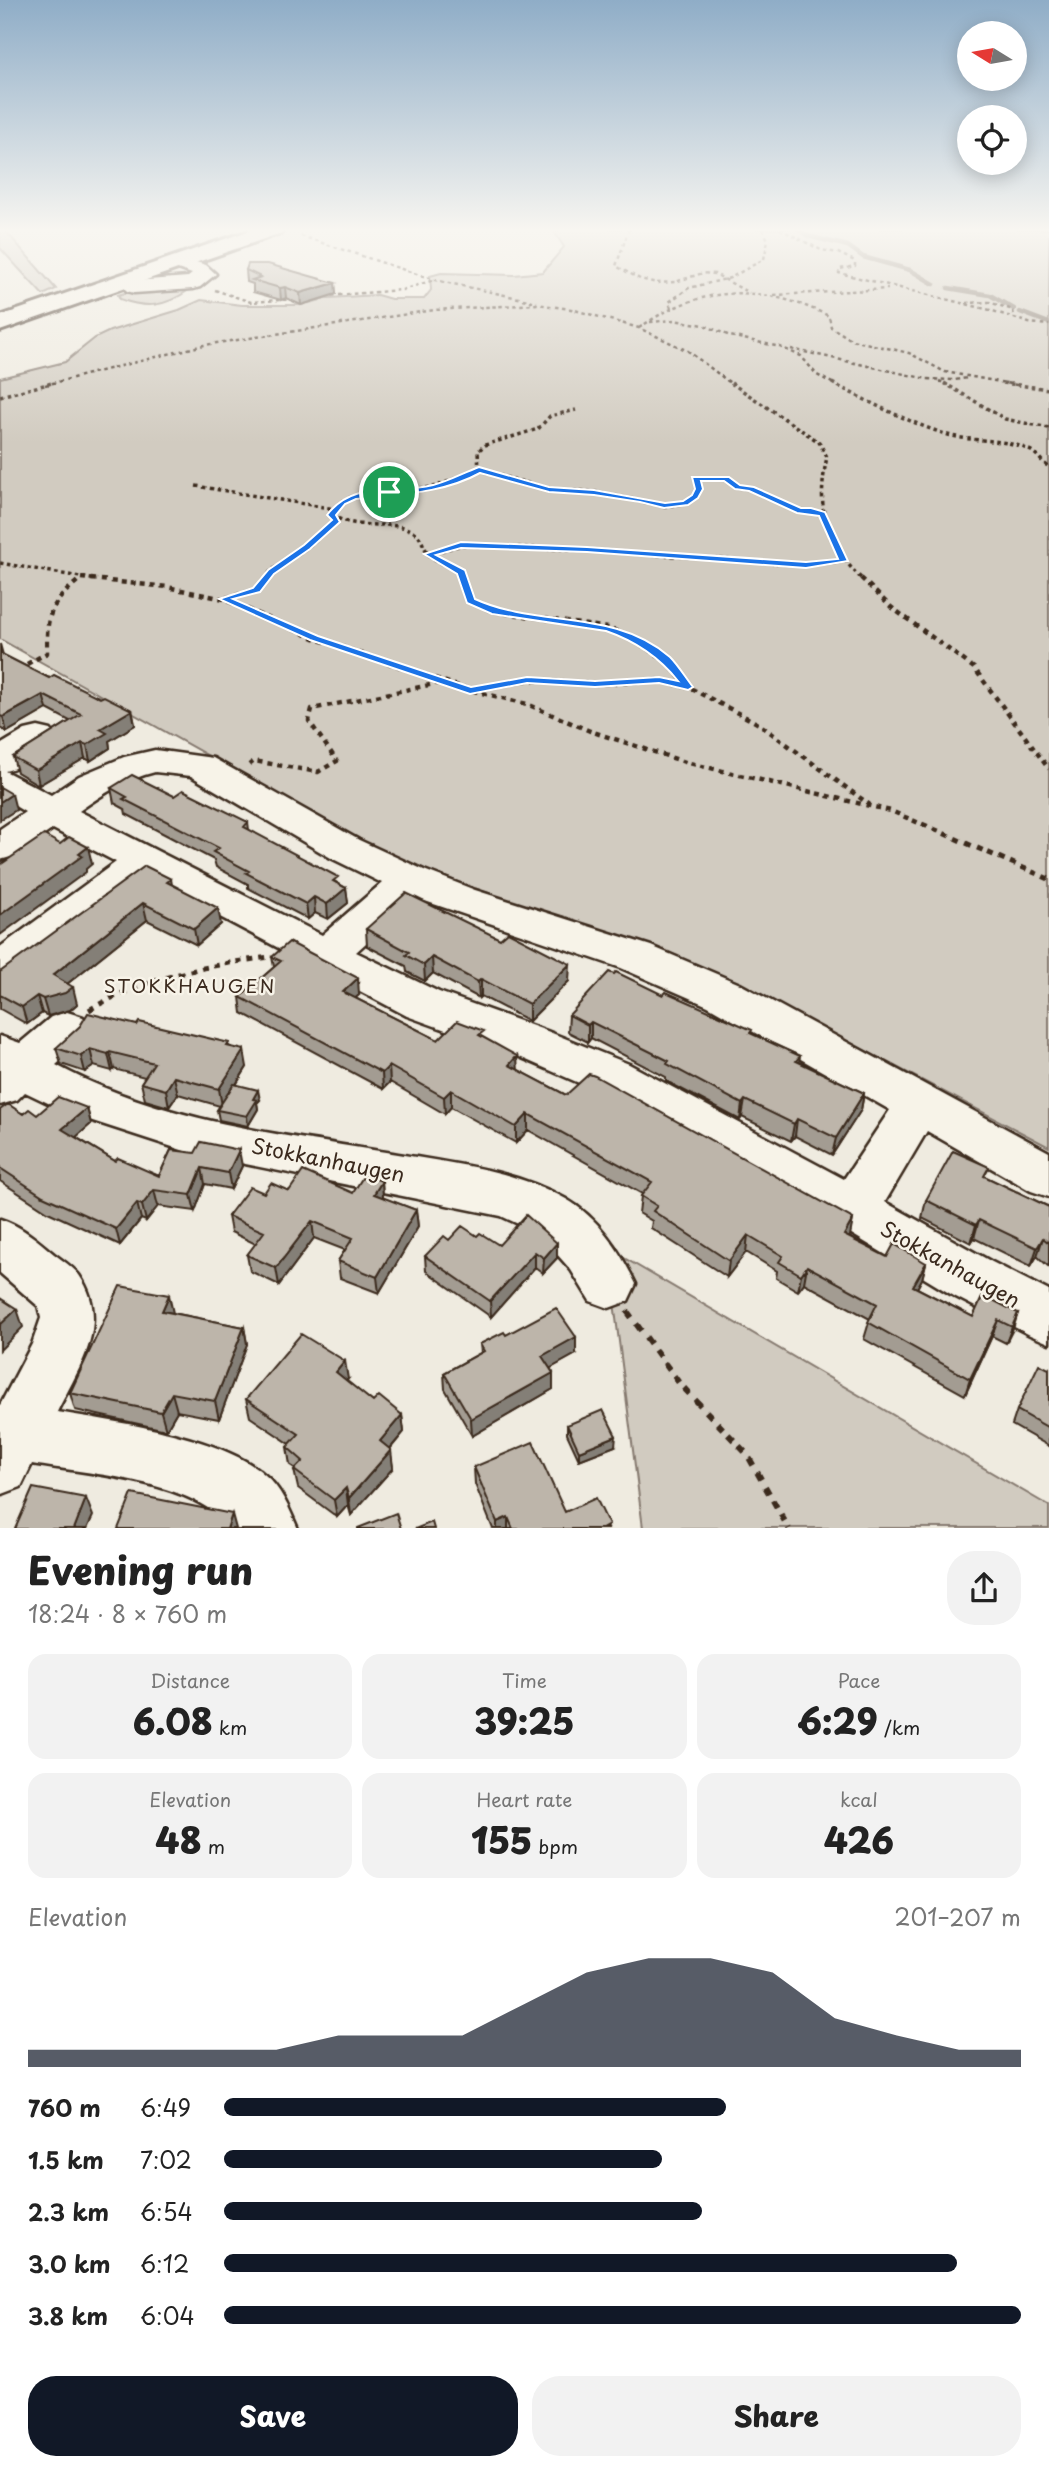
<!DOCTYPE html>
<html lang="en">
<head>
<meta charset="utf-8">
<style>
  :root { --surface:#fff; --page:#f2f2f2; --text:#222; --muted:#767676; --accent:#111827 }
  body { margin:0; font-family:"Playpen Sans",sans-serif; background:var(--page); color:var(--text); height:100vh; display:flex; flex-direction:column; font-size:26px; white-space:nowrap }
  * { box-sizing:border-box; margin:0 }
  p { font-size:23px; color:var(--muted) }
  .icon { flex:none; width:38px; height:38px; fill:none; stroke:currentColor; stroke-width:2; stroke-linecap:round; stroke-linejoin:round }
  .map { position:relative; height:1528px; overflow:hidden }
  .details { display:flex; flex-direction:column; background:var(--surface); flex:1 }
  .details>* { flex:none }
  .needle { width:46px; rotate:281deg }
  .controls { position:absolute; left:957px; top:21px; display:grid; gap:14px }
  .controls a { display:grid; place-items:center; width:70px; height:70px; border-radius:50%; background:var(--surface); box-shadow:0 4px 18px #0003; font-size:35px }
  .pin { position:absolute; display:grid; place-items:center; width:60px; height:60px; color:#fff; margin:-30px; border:4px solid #fff; border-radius:50%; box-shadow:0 2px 7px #0007 }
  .round { display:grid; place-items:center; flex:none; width:74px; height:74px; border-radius:28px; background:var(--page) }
  .headline { display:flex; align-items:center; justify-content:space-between; height:119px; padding:0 28px }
  h1 { font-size:38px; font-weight:800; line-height:52px }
  .stats { display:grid; grid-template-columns:repeat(3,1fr); gap:10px; height:119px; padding:7px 28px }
  .stats div { display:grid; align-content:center; border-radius:18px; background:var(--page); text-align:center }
  .stats b { font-size:35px; font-weight:800 }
  .stats small { font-size:19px; font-weight:400 }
  .stats p { font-size:19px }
  .chart { height:196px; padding:14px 28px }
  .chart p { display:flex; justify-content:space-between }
  .chart svg { width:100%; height:126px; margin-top:7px; fill:var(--accent); opacity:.7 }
  .action { display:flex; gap:14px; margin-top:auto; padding:14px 28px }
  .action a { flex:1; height:80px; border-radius:28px; background:var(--accent); color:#fff; font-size:28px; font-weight:800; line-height:80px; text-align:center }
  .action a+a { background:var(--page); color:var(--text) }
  ul { padding:0 28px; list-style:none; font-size:23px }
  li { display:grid; grid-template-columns:112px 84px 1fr; align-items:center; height:52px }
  li i { height:18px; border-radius:9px; background:var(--accent) }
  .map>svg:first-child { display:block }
</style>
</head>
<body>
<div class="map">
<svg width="1049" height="1529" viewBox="0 0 1049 1529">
  <rect width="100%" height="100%" fill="#efebe0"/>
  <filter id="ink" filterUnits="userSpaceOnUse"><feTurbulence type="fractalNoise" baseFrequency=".0143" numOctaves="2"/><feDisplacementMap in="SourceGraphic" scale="14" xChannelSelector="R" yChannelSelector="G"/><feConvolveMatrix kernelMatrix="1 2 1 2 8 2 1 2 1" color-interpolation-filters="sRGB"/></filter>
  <g filter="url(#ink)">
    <path fill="#d1cbc0" stroke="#867a6f" stroke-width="2" d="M0 229H4L56 289 43 295 0 248Z
      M561 229H1049V1147L748 989 385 855 0 639V378L65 362 95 338 110 331 179 310 201 300 242 305H301L329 298 377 295 391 299H424L431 290 430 276 441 273 514 275 543 272 564 247 555 233Z
      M188 288 189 290C164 307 147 309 120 299L118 295 132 291Z
      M607 1248 1049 1506V1528H643Z"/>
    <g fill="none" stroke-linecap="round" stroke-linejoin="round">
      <path stroke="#7e7266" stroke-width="4.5" d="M798 229 808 236 848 246 863 257 910 270 934 284
        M948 288 990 295 1014 309
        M1020 312 1049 323"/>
      <g stroke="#3b2a1e" stroke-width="5">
        <path id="minor" d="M179 257 206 265 216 274 200 287 193 289 134 293 127 291 123 287 127 283 134 281 188 277 192 274 172 267 169 263 172 259Z
          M38 727 51 730 56 738C46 752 22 767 5 771L51 795 79 776 124 757 155 750 213 758 359 840 424 870 475 890 651 946 740 984 1049 1152V1197L1031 1191 927 1131 885 1202 992 1262 1049 1291V1343L1030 1335 954 1296 835 1224 595 1090 515 1055 407 1016 148 879 15 980 0 984V947L116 862 53 829 14 856 0 860V829L25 812 0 797V745L25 730ZM155 772 191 776 331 858 382 883 322 935 79 811C103 794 126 779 155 772ZM416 898 621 968 708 1006 890 1110 844 1179 629 1064 547 1031 439 992 356 952Z
          M67 1012 83 1017 90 1029 83 1041 56 1065C159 1121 284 1135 398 1154 455 1164 515 1170 566 1199 599 1218 620 1251 636 1284L628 1301 609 1308 590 1301 571 1270 548 1244 529 1229 501 1216 191 1153 71 1114 25 1092 17 1100 0 1105V1036L20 1043 51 1017Z
          M0 1219C22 1226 37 1240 54 1254 62 1260 73 1267 79 1275 112 1323 79 1367 57 1412 113 1421 221 1436 264 1474 281 1488 289 1508 298 1529H232C194 1480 90 1474 32 1464L21 1487 0 1495V1405L32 1344 41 1318 38 1306 0 1273Z"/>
      </g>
      <g stroke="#3b2a1e" stroke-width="6">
        <path id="major" d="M254 229H284L281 233 0 331V316Z"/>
      </g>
      <path stroke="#3b2a1e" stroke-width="2.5" stroke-dasharray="3.5 3.5" stroke-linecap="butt" d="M629 229 616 266 640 279 657 283 675 282 703 273 715 274 749 293
        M780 229 821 250 838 253 855 261V266L840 269 839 273 990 310 1029 323 1049 325
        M301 236 435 280 537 302
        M215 290 251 302 296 299
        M774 295 888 289
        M325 296 402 290 434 280
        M966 303 989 302 1013 310 1014 317
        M671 308 669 302 689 288 730 278 764 259 768 240 763 229
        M650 322 674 320 704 325 730 336 780 347 801 356 817 375 836 385
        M639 328C701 284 762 284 829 316L831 327 852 340 909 353 945 372 1017 385
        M791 349 927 379 955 380 967 378
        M939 381 948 385
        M45 385 204 345 434 310 537 304 571 309 639 328 688 351 733 385"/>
      <path stroke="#3b2a1e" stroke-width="3.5" stroke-dasharray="3.5 3.5" stroke-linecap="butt" d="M731 383 819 442 827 457C816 508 824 543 863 580
        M832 383C869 402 906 421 945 434 972 443 1003 437 1029 450 1037 453 1041 462 1049 467
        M944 383 1005 419 1049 428
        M1003 383 1049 389
        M0 396 52 383
        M479 470 478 451 485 445 538 429 550 416 576 410
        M196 486 335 509
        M428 554 461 545 587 550 806 565 843 561
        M0 563 97 580
        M265 580 271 571 307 547 337 520
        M464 580 461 572C452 567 434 561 428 553 422 545 422 536 412 531 389 518 361 533 332 515L342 502 354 496 434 487 479 470 549 489 594 492 665 506 685 503 698 493 696 478H726L738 487 751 489 800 511 822 514"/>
      <path stroke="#3b2a1e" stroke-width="4.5" stroke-dasharray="5 5" stroke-linecap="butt" d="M81 578 167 587 224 599 314 638 470 690 527 704 590 731 685 762 891 811 926 826
        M463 578 471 601 492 611 608 628 626 635 666 660 688 687 759 724 870 805
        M861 578 891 607 974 668 1049 769
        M226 598 257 590 266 578
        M27 664 47 653C46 614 50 604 80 579
        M474 690 527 680 595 684 659 680 687 687
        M249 765 254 761 318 772 337 761 309 721 312 709 444 682"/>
      <path stroke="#3b2a1e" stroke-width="5" stroke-dasharray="6 6" stroke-linecap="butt" d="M922 824 1049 879
        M89 1010C145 978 207 965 270 957"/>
      <path stroke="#3b2a1e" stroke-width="6" stroke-dasharray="8 8" stroke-linecap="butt" d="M627 1311 679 1383 747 1454 789 1529"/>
      <use href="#minor" fill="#f7f3e8" fill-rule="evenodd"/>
      <use href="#major" fill="#f7f3e8" fill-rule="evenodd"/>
    </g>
    <path fill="#a39c92" stroke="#3b2a1e" stroke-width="2" d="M246 270 335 283 336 294 301 305 286 298 281 300 253 292V284L247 282Z
      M0 644 3 655 49 678 132 710 135 725 109 741 110 748 90 761 85 758 39 785 17 772 13 757 70 721 47 709 7 732 0 728Z
      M111 788 174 796 248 822 249 830 346 888 348 903 328 919 315 913 308 919 248 888V884L216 867 214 860 126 814 125 809 114 803Z
      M171 879 172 885 221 924 197 945 147 920 67 984 77 1004 70 1010 48 1016 42 1013 27 1024 0 1009V972Z
      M366 929 569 981 529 1021 481 996 479 998 433 973 425 981 407 972 406 966 367 946Z
      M272 957 359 995 355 998 438 1040 484 1038 518 1070 566 1095 853 1219 849 1237 887 1257 926 1263 922 1279 917 1288 973 1317 1018 1313 1006 1343 992 1336 965 1395 864 1339 870 1319 804 1283 798 1291 776 1278 777 1271 746 1252 727 1277 651 1228 652 1221 639 1213 641 1196 642 1194 528 1130 516 1143 451 1107 445 1114 390 1082 383 1089 242 1013 240 997 274 967Z
      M663 995 800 1056 799 1062 864 1093 861 1110 832 1155 795 1136 791 1141 742 1117 740 1120 666 1081V1077L591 1038 588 1042 568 1032 569 1015Z
      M137 1025 229 1046 247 1067 236 1085 260 1100 257 1103 258 1109 248 1126 219 1120 217 1110 220 1106 178 1094 169 1107 145 1100 141 1083 145 1077 114 1069 112 1071 94 1066 85 1072 61 1064 56 1048Z
      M87 1108 91 1124 76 1137 115 1161 159 1176 171 1150 242 1166 231 1189 205 1184 195 1211 158 1206 146 1221 141 1219 120 1245 48 1212 0 1181V1110L37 1115Z
      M986 1177 1049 1207V1267L1037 1256 1031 1266 974 1238 971 1243 922 1218 926 1200Z
      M382 1181 383 1198 416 1210 418 1227 379 1293 340 1278 338 1261 345 1250 314 1238 279 1285 250 1271 247 1255 256 1244 231 1232 228 1216 264 1193 289 1191 353 1193Z
      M477 1236 499 1245 557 1243V1258L543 1273 535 1267 491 1317 426 1271 425 1256 449 1240Z
      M173 1313 244 1327 247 1344 219 1419 177 1411 166 1430 75 1410 70 1393Z
      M506 1335 576 1354 550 1368 553 1373V1389L472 1436 445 1389 444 1373 481 1353 480 1344Z
      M1049 1369V1446L1012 1425 1017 1410Z
      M348 1379 346 1381 373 1402 402 1415 404 1432 390 1449 393 1468 351 1515 348 1505 337 1517 298 1488 294 1470 296 1469 290 1465 287 1447 290 1444 250 1417 246 1399Z
      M567 1425 615 1446 579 1460 567 1434Z
      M474 1467 565 1512 609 1529H493L475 1484Z"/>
    <path fill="#847f77" stroke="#3b2a1e" stroke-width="2" d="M335 283 336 294 301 305 300 293Z
      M285 287 286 298 281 300 280 288Z
      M43 695 47 709 7 732 3 717Z
      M132 710 135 725 109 741 110 748 90 761 87 745 100 729Z
      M82 743 85 758 39 785 36 770Z
      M12 794 16 810 0 820V802Z
      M88 847 92 864 86 869V872L0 935V915Z
      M346 888 348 903 328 919 327 904Z
      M314 897 315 913 308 919 306 904Z
      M143 903 147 920 57 992 53 975Z
      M218 908 221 924 197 945 194 929Z
      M432 957 433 973 425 981 424 965Z
      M570 964 569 981 529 1021V1004Z
      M358 978 359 995 344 1008 343 992Z
      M481 979V996L479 998 478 982Z
      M73 987 77 1004 70 1010 48 1016 43 999Z
      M37 996 42 1013 27 1024 22 1007Z
      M591 1022V1038L588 1042V1025Z
      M90 1049 94 1066 85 1072 81 1056Z
      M244 1050 247 1067 222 1106 219 1089Z
      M110 1052 114 1069 112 1071 108 1054Z
      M517 1056 518 1072 509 1065Z
      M389 1066 390 1082 383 1089 382 1073Z
      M174 1077 178 1094 169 1107 166 1090Z
      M258 1090 260 1100 257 1103 258 1109 248 1126 247 1116 253 1099Z
      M451 1090V1107L445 1114 444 1097Z
      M864 1093 861 1110 832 1155 836 1138Z
      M745 1100 742 1117 740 1120 742 1104Z
      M87 1108 91 1124 67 1145 62 1129Z
      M528 1114V1130L516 1143V1127Z
      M797 1119 795 1136 791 1141 794 1124Z
      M239 1150 242 1166 231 1189 228 1173Z
      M202 1168 205 1184 195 1211 191 1195Z
      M382 1181 383 1198 374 1194Z
      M154 1190 158 1206 146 1221 142 1205Z
      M137 1203 141 1219 120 1245 116 1229Z
      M416 1210 418 1227 379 1293 377 1277Z
      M853 1219 850 1236 841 1251 844 1235Z
      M979 1220 974 1238 971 1243 976 1225Z
      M312 1221 314 1238 279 1285 276 1268Z
      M748 1235 746 1252 727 1277 729 1261Z
      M1043 1238 1037 1256 1031 1266 1037 1248Z
      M557 1243V1258L543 1273 544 1258Z
      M535 1252V1267L491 1317 490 1301Z
      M926 1263 922 1279 909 1303 913 1286Z
      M807 1266 804 1283 798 1291 801 1275Z
      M169 1295 173 1313 162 1311Z
      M17 1309 23 1327 0 1350V1325Z
      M1018 1313 1013 1329 1006 1343 1012 1327Z
      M998 1320 992 1336 965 1395 970 1379Z
      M244 1327 247 1344 219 1419 215 1401Z
      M576 1337V1354L542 1373V1356Z
      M345 1361 348 1379 339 1390 336 1372Z
      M553 1373V1389L472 1436 471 1419Z
      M172 1393 177 1411 166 1430 161 1412Z
      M402 1415 404 1432 382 1458 380 1441Z
      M616 1436 615 1446 579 1460V1451Z
      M391 1450 393 1468 351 1515 349 1498Z
      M346 1488 348 1505 337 1517 334 1500Z
      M86 1498 93 1516 87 1529H74Z
      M232 1514 236 1529H227Z
      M508 1517V1529H497V1522Z"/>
    <path fill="#bdb5aa" stroke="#3b2a1e" stroke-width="2" d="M248 264H268L335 283 300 293 285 287 280 288 252 280 261 277 246 270Z
      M0 653 49 678 54 675 100 698 104 696 132 710 100 729 107 733 87 745 82 743 36 770 13 757 81 714 43 695 3 717 0 716Z
      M132 775 174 796 183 790 248 822 244 827 338 877 333 881 346 888 327 904 314 897 306 904 246 873 249 871 213 852 219 848 123 799 127 797 111 788Z
      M0 787 12 794 0 802Z
      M44 835 60 844 69 837 88 847 79 854 82 856 0 915V865Z
      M145 866 171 879 167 882 218 908 194 929 143 903 53 975 73 987 65 993 43 999 37 996 22 1007 0 995V972Z
      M406 893 500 939 508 932 570 964 529 1004 481 979 478 982 432 957 424 965 406 955 409 952 366 929Z
      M289 942 358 978 343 992 438 1040 457 1021 484 1031 479 1035 517 1056 509 1065 566 1095 589 1074 595 1076 853 1219 844 1235 887 1257 894 1244 926 1263 913 1286 973 1317 983 1295 1018 1313 1012 1327 998 1320 970 1379 868 1322 877 1304 807 1266 801 1275 779 1262 783 1256 748 1235 729 1261 653 1211 657 1206 641 1196 652 1182 528 1114 516 1127 451 1090 444 1097 389 1066 382 1073 240 997 281 961 272 957Z
      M609 972 614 974 616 972 663 995 666 992 752 1030 750 1033 800 1056 796 1061 864 1093 836 1138 797 1119 794 1124 745 1100 742 1104 667 1064 669 1061 591 1022 588 1025 569 1015Z
      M88 1013 137 1025 139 1022 229 1043 227 1046 244 1050 219 1089 174 1077 166 1090 141 1083 154 1063 110 1052 108 1054 90 1049 81 1056 56 1048 80 1026Z
      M234 1084 258 1090 253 1099 257 1100 247 1116 217 1110Z
      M58 1097 87 1108 62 1129 115 1161 118 1158 159 1176 171 1150 195 1153 201 1142 239 1150 228 1173 202 1168 191 1195 154 1190 142 1205 137 1203 116 1229 43 1196 0 1168V1110L8 1104 23 1114 29 1109 37 1115Z
      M953 1151 989 1167 984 1176 1049 1207V1243L1043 1238 1037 1248 979 1220 976 1225 926 1200Z
      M303 1171 353 1193 364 1175 382 1181 374 1194 416 1210 377 1277 338 1261 353 1238 312 1221 276 1268 247 1255 264 1232 228 1216 250 1187 264 1193 271 1183 289 1191Z
      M526 1215 557 1243 544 1258 535 1252 490 1301 425 1256 444 1236 449 1240 462 1226 477 1236 480 1233 499 1245Z
      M120 1286 169 1295 162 1311 244 1327 215 1401 172 1393 161 1412 70 1393Z
      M0 1298 17 1309 0 1325Z
      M556 1308 576 1337 542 1356 553 1373 471 1419 444 1373 484 1351 480 1344 504 1332 506 1335Z
      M301 1334 345 1361 336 1372 373 1402 379 1396 402 1415 380 1441 391 1450 349 1498 346 1488 334 1500 294 1470 303 1461 287 1447 299 1434 246 1399Z
      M1039 1364 1049 1369V1428L1017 1410Z
      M603 1410 616 1436 579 1451 567 1425Z
      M533 1442 565 1512 596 1498 609 1525 602 1529H513L508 1517 497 1522 474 1467Z
      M33 1488 86 1498 74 1529H15Z
      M132 1494 232 1514 227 1529H118Z
      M396 1513 401 1529H358V1528Z
      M432 1522 434 1529H415Z"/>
  </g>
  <linearGradient id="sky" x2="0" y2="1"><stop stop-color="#8fadc7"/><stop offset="0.52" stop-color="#f8f6f1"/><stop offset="1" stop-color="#f8f6f1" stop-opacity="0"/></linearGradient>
  <rect width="1049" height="443" fill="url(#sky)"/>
  <path fill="#1a73e8" stroke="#fff" stroke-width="2" fill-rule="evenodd" d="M479 467 549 487 594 490 665 503 683 501 692 495 695 489 692 477H729L740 485 754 487 801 508H811L825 512 848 561 806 568 587 552 461 548 436 555 465 570 475 599C538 628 614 608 670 657 678 665 686 678 693 687L688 690 659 683 595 687 527 683 470 694 310 640 219 599 253 588 268 570 304 545 332 520 327 515C354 479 394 495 433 485 449 481 463 473 479 467ZM480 473 549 492 594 495 640 502 664 508 688 505 698 498 703 489 701 481H724L735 489 749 491 797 513 819 516 838 559 806 562 587 547 461 542 424 554 457 574 467 603 492 614 606 631C635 641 659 657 678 681L659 677 595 681 527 677 471 687 318 636 233 599 260 592 274 574 310 549 340 522 336 515 345 504 356 499C398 494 442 494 480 473Z"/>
  <g text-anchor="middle" stroke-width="5" stroke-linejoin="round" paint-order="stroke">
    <g font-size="19" letter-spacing="2" fill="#3b2a1e" stroke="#f7f3e8">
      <text x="190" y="993">STOKKHAUGEN</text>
    </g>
    <g font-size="21" fill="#3b2a1e" stroke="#f7f3e8">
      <text transform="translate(328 1161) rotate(11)" y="7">Stokkanhaugen</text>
      <text transform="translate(950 1265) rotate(29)" y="7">Stokkanhaugen</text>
    </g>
  </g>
</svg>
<div class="controls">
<a><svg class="needle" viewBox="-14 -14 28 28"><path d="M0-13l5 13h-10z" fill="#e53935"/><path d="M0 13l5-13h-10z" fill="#767676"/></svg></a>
<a><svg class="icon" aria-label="locate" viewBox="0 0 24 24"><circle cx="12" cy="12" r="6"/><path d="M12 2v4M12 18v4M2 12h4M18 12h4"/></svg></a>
</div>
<div class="pin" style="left:389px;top:492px;background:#1e9e55"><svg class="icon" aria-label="arrive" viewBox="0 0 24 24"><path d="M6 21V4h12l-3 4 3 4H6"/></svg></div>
</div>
<section class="details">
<div class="headline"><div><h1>Evening run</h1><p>18:24 · 8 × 760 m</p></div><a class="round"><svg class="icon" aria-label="share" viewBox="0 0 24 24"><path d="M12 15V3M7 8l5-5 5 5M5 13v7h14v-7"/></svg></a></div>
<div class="stats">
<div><p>Distance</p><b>6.08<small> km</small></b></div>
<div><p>Time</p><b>39:25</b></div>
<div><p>Pace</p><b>6:29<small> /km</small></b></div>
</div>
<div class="stats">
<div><p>Elevation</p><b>48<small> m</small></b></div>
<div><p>Heart rate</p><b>155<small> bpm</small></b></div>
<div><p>kcal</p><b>426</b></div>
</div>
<div class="chart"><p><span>Elevation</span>201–207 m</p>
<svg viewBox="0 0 160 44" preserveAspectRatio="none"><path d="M0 44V38L10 38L20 38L30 38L40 38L50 33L60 33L70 33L80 22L90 11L100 6L110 6L120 11L130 27L140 33L150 38L160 38V44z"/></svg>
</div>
<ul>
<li><b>760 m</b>6:49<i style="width:63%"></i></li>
<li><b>1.5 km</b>7:02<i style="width:55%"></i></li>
<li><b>2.3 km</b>6:54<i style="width:60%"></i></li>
<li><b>3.0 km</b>6:12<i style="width:92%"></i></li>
<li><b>3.8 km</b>6:04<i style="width:100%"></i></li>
</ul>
<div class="action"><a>Save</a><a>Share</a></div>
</section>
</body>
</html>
